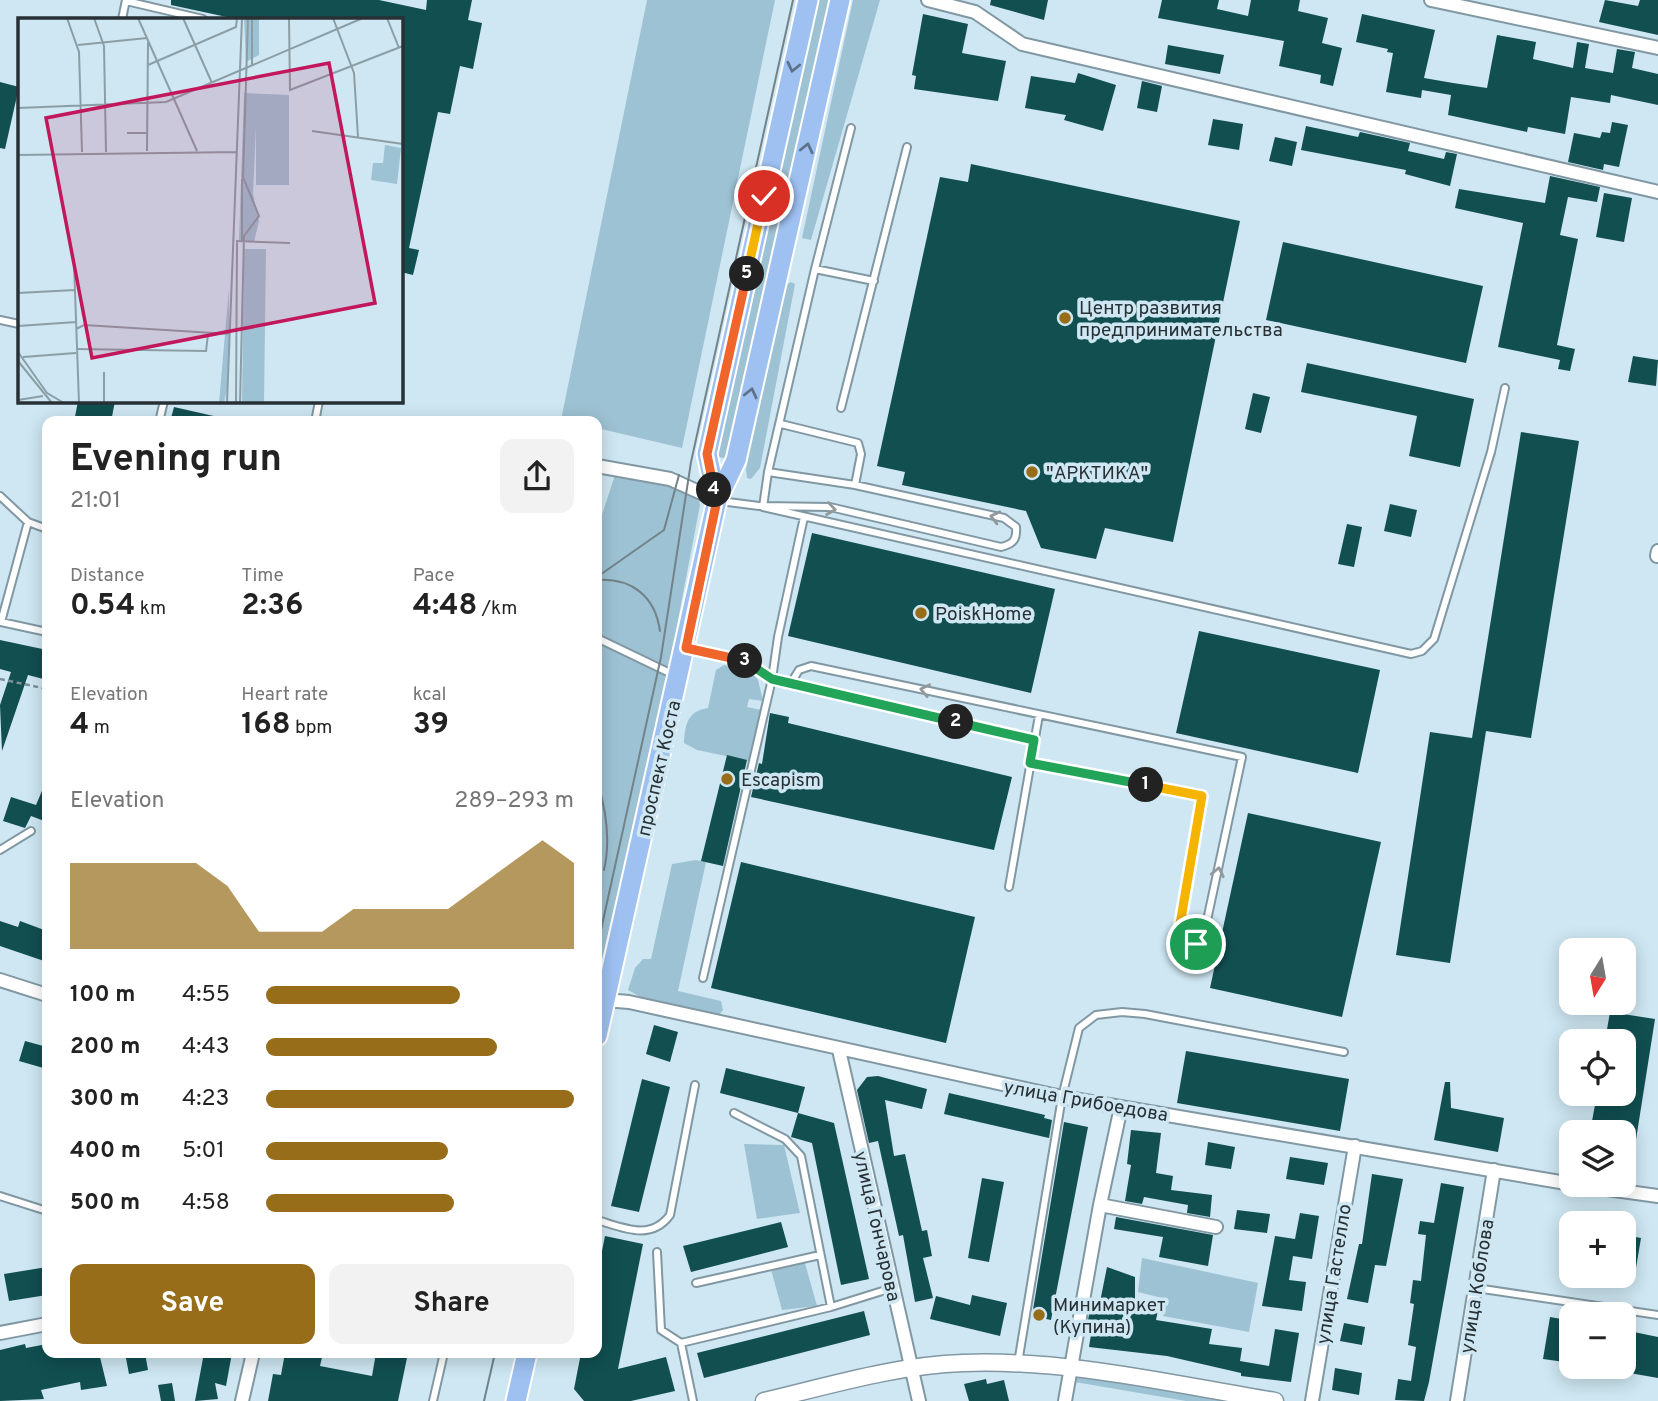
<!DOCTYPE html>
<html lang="en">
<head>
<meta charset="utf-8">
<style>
  :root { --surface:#fff; --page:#f2f2f2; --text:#222; --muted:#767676; --accent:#976d19 }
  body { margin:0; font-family:Overpass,sans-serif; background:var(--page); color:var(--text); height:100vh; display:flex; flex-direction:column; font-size:26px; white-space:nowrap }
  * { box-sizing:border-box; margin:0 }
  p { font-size:23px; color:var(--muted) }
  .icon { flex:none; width:38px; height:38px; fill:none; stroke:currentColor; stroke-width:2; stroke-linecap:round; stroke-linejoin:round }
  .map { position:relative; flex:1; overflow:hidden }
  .panel { position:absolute; left:42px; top:416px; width:560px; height:942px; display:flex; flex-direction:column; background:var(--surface); border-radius:14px; box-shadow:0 4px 18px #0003 }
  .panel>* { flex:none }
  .needle { width:46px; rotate:191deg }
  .controls { position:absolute; left:1559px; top:938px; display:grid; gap:14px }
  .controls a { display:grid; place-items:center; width:77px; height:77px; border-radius:14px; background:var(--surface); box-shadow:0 4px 18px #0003; font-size:35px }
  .pin { position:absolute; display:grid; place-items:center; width:60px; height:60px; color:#fff; margin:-30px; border:4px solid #fff; border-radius:50%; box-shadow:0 2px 7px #0007 }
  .km { position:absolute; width:35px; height:35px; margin:-18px; border-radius:50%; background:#222; color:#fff; font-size:19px; line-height:35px; text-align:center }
  .round { display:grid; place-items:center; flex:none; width:74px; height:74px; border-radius:14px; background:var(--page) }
  .head { display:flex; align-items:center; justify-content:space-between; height:119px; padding:0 28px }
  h1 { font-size:38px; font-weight:700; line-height:52px }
  .stats { display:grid; grid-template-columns:repeat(3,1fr); gap:10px; height:119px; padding:7px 28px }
  .stats div { display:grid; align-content:center }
  .stats b { font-size:30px; font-weight:700 }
  .stats small { font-size:19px; font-weight:400 }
  .stats p { font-size:19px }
  .chart { height:196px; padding:14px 28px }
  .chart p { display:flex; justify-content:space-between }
  .chart svg { width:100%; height:126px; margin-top:7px; fill:var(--accent); opacity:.7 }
  .action { display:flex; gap:14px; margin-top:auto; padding:14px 28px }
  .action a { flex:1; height:80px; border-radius:14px; background:var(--accent); color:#fff; font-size:28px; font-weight:700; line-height:80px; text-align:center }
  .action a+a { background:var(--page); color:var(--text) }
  ul { padding:0 28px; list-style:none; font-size:23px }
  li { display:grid; grid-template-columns:112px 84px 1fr; align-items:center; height:52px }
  li i { height:18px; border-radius:9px; background:var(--accent) }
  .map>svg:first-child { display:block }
</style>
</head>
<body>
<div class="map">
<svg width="1658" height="1401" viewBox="0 0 1658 1401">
  <rect width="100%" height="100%" fill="#cee7f2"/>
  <path fill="#9dc2d3" d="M647 0H775L682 448 597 428V422L561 420Z
    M816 0H832L728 459 714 456Z
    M853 0H880L811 240 802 238Z
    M791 282 795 284 760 468 751 479 747 478 746 469 786 285Z
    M615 475 665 481 699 498 700 505 666 683 597 981V530Z
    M724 665 751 671 758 680 763 701 749 699 747 707 762 710 750 761 697 750 684 743C685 724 688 711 708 708L716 670Z
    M696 860 706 862 678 991 721 1001 723 1010 718 1016 644 999 628 990 635 968 643 959H651L672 864Z
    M744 1144 784 1145 800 1213 757 1219Z
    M803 1256 817 1306 782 1310 769 1262Z
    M1142 1258 1258 1283 1249 1332 1163 1316 1166 1299 1138 1292Z
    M1076 1376 1233 1401H1186L1075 1382Z"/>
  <path fill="#114f51" d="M171 0H379L426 10 427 0H472L468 20 482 23 473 69 460 66 450 114 438 112 409 248 419 250 413 275 401 272V19H236L171 5Z
    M991 0H1048L1044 20 990 5Z
    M1162 0H1219L1217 9 1248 16 1251 0H1300L1298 11 1328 18 1322 43 1342 48 1333 86 1320 83 1321 75 1279 66 1284 41 1158 18Z
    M1605 0 1638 6 1640 0H1658V35L1599 22Z
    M923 14 968 24 962 53 1006 61 998 101 914 89 916 76 912 75Z
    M1362 14 1435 30 1424 78 1453 83 1487 88 1497 35 1536 42 1533 59 1573 68 1577 42 1589 44 1585 68 1613 73 1617 49 1635 52 1632 68 1658 74V105L1611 95 1610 103 1571 97 1565 134 1528 127 1527 132 1448 115 1451 95 1422 90 1421 98 1386 92 1393 53 1387 52 1388 49 1356 42Z
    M1168 45 1224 55 1220 74 1165 64Z
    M1078 73 1116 85 1103 131 1064 120 1066 115 1025 108 1031 76 1075 83Z
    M1142 81 1162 86 1157 112 1137 108Z
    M0 82 19 87 5 149 0 148Z
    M1213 119 1243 124 1239 150 1208 145Z
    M1612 122 1628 125 1619 167 1604 164 1603 170 1568 162 1574 133 1600 138 1602 132 1610 133Z
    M1306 126 1358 137 1360 132 1410 143 1408 151 1444 159 1446 152 1457 154 1450 186 1405 174 1406 170 1301 150Z
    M1275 137 1297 142 1292 166 1269 161Z
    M971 164 1240 221 1173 542 1105 528 1096 559 1041 548 1026 511 902 485 905 472 877 466 940 177 968 182Z
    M1550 176 1600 187 1597 202 1568 197 1560 235 1578 239 1557 345 1575 349 1570 371 1558 369 1560 360 1498 347 1523 223 1455 208 1459 189 1545 203Z
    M1604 193 1632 198 1624 242 1596 237Z
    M1283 242 1483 286 1466 363 1266 320Z
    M1633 356 1658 360 1656 386 1628 382Z
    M1307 363 1474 399 1460 467 1409 456 1417 416 1301 392Z
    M1253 393 1270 397 1261 433 1245 429Z
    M78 401H115L111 422H74Z
    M174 407 218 417 217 422H170Z
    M1521 432 1579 441 1531 738 1486 731 1450 963 1396 955 1430 732 1472 738Z
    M1390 504 1417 510 1411 537 1384 531Z
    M1347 524 1362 527 1354 567 1338 564Z
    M812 533 1055 589 1031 693 788 636Z
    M1199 631 1380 670 1358 773 1176 733Z
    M0 640 47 650V680L28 675 2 751 0 705 11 672 0 669Z
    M770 713 789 717 788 723 1012 777 994 850 751 797 759 763 762 764Z
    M727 755 747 760 723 866 701 861Z
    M47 779V822L31 816 25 828 3 821 11 797 36 805Z
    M1248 813 1381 842 1342 1017 1210 988Z
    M741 862 975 917 946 1043 711 988Z
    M0 921 18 927 20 921 47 931V962L0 946Z
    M1610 1012 1655 1019 1635 1146 1624 1144V1132H1590L1597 1094H1624V1041H1605Z
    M654 1025 678 1032 670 1062 646 1054Z
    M25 1041 47 1047V1069L19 1061Z
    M1186 1051 1349 1079 1340 1131 1177 1103Z
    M726 1068 805 1087 798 1113 720 1093Z
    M878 1076 927 1089 922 1109 885 1100 894 1156 905 1154 922 1231 927 1230 932 1256 923 1258 933 1298 915 1302 903 1235 899 1236 878 1141 869 1143 857 1090 867 1077Z
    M642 1079 670 1087 639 1212 611 1206Z
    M1445 1082H1450L1451 1108 1504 1118 1498 1152 1434 1140Z
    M949 1093 1045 1115 1044 1118 1052 1120 1049 1138 944 1114Z
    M798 1113 834 1123 869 1279 841 1285 812 1143 791 1137Z
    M1064 1122 1088 1127 1051 1320 1032 1316Z
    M1131 1130 1161 1133 1156 1173 1173 1176 1171 1190 1212 1195 1210 1217 1187 1213 1188 1205 1144 1197 1142 1204 1125 1201 1131 1165 1127 1164Z
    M1208 1142 1235 1147 1231 1169 1205 1165Z
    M1290 1157 1328 1163 1324 1185 1286 1179Z
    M1372 1174 1403 1179 1386 1266 1375 1265 1368 1303 1347 1299 1359 1244H1362Z
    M982 1178 1004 1182 989 1262 968 1258Z
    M1441 1183 1464 1187 1429 1382 1424 1401 1395 1400 1398 1379 1411 1381 1416 1347 1408 1345 1414 1304 1410 1303 1413 1280 1421 1281 1426 1235 1418 1234 1420 1221 1434 1223Z
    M1237 1210 1270 1214 1267 1233 1234 1229Z
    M1300 1213 1319 1216 1312 1259 1293 1256 1289 1280 1306 1282 1302 1311 1262 1306 1275 1236 1295 1239Z
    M1116 1217 1213 1235 1208 1266 1159 1257 1163 1237 1114 1229Z
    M781 1222 788 1247 691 1272 683 1246Z
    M1624 1235 1641 1238 1636 1268 1624 1266Z
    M605 1236 643 1244 618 1369 666 1357 675 1391 631 1401H584L574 1389 581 1353H597V1276Z
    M47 1267V1295L9 1301 4 1274Z
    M1107 1267 1135 1277V1300L1159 1305 1156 1320 1212 1329 1209 1344 1242 1348 1240 1361 1269 1366 1275 1329 1299 1333 1291 1382 1241 1376V1373L1167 1356 1089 1347 1093 1322 1088 1320 1092 1299 1100 1302Z
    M972 1295 1007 1303 1000 1336 930 1319 936 1296 970 1305Z
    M864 1311 870 1335 704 1378 697 1353Z
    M1550 1317 1572 1321V1363L1543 1359Z
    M1344 1323 1365 1327 1362 1345 1340 1341Z
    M1624 1330 1658 1337V1378L1624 1372Z
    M25 1344 26 1348 47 1344V1353H99L107 1386 81 1390 80 1382 41 1390 44 1399 0 1401V1350Z
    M125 1353H145L148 1370 129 1374Z
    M204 1353H232L226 1386 215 1383 218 1399 195 1401Z
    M285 1353H323L320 1366 372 1376 376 1353H408L398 1401H268L273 1374 281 1375Z
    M1335 1368 1362 1373 1359 1395 1332 1390Z
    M986 1379 987 1384 1004 1380 1009 1401H969L964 1384Z
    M172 1383 175 1401H161L158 1385Z"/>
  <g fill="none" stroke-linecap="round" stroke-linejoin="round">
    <g stroke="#8198a3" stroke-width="10">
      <path id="service" d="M126 1 203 19
        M122 19 126 0
        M815 269 874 281
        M0 320 19 324
        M841 408 907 147
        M159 422 164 401
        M315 422 319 401
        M781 424 858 443 861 454 855 485
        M0 496 28 522 47 529
        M720 501 759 506 830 507 1001 547C1013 544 1017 540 1016 527L1004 518 855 485 768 472
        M763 507 1411 654 1422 651 1434 639 1491 452 1505 388
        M763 507 768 472 815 269 851 128
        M28 522 1 622 47 632
        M597 638 674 675
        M686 648 749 662 772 679 1034 740
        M791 683 799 670 811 666 1242 757 1203 939C1195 945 1184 946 1178 936L1202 796 1030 763
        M0 850 31 831
        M1009 887 1039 715
        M703 978 772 679 778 637 804 517
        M734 1113 785 1139 801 1156 831 1307
        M0 1196 47 1211
        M597 1220C624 1228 651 1241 670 1215L695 1085
        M657 1252 661 1330 681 1343
        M696 1283 820 1255
        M1476 1288 1658 1315
        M1018 1363 1062 1097 1079 1028 1096 1015 1122 1012 1145 1014 1344 1052
        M433 1401 444 1353
        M693 1401 681 1343 831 1307 892 1288"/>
    </g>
    <g stroke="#8198a3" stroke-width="16">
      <path id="minor" d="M928 0 975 12 1022 44 1658 192
        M1431 0 1658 48
        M597 466 670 479 717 500
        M1657 556 1658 551
        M0 980 47 995
        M605 1000 629 1002 1062 1097 1572 1184
        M839 1050 919 1401
        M1578 1185 1658 1196
        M1100 1205 1216 1227
        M0 1333 47 1324
        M242 1401 253 1353
        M1065 1401 1100 1205 1121 1107
        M1312 1401 1355 1146
        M1457 1401 1494 1170"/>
    </g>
    <g stroke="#8198a3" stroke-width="19">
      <path id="tertiary" d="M764 1401C828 1386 897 1365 963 1363 1067 1359 1172 1384 1275 1401"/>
    </g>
    <g stroke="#fff" stroke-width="23">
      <path id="primary" d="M717 500 707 454 808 0
        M597 1036 717 500 736 460 840 0
        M516 1401 527 1353"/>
    </g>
    <path stroke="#7d8f97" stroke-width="2.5" stroke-dasharray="5 3.5" stroke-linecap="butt" d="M0 679 47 689"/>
    <use href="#service" stroke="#fff" stroke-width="6"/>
    <use href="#minor" stroke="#fff" stroke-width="12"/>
    <use href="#tertiary" stroke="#fff" stroke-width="16"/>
    <use href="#primary" stroke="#9ec1f2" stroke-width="19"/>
    <path stroke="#72838a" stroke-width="2" d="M597 577 664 530 679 475
      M597 580C632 578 655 596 660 631
      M597 780C606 809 611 840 604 870
      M597 948 661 657 691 462 793 0
      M484 1401 495 1353"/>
  </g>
  <defs><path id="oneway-chevron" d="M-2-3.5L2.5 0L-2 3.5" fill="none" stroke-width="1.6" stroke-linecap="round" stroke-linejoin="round" transform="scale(1.75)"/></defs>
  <g stroke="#5d718a">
    <use href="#oneway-chevron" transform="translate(793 67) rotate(103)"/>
    <use href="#oneway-chevron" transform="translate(807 148) rotate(-77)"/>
    <use href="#oneway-chevron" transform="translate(751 393) rotate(-77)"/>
  </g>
  <g stroke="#93989a">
    <use href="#oneway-chevron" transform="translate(831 509) rotate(8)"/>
    <use href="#oneway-chevron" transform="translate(995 517) rotate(-166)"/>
    <use href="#oneway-chevron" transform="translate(925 690) rotate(-168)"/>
    <use href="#oneway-chevron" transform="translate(1218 872) rotate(-78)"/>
  </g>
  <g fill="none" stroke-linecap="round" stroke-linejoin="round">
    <g stroke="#fff" stroke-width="14">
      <path id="split-1" d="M1146 785 1202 796 1178 936 1181 941 1196 944"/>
    </g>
    <g stroke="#fff" stroke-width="14">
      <path id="split-2" d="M956 722 1034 740 1030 763 1146 785"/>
    </g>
    <g stroke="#fff" stroke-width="14">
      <path id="split-3" d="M745 661 772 679 956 722"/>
    </g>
    <g stroke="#fff" stroke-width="14">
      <path id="split-4" d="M714 490 717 500 686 648 745 661"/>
    </g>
    <g stroke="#fff" stroke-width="14">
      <path id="split-5" d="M714 490 707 454 747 274"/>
    </g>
    <g stroke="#fff" stroke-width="14">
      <path id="split-6" d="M747 274 764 196"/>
    </g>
    <use href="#split-1" stroke="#f5b400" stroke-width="9"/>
    <use href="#split-2" stroke="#22a559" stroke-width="9"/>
    <use href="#split-3" stroke="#22a559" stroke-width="9"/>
    <use href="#split-4" stroke="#f0652b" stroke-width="9"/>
    <use href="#split-5" stroke="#f0652b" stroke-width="9"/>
    <use href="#split-6" stroke="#f5b400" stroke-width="9"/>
  </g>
  <g fill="#976d19" stroke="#cee7f2" stroke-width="2.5">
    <circle cx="1065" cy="318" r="7"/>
    <circle cx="1032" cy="472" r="7"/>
    <circle cx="921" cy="613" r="7"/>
    <circle cx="727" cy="779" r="7"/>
    <circle cx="1039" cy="1315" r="7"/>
  </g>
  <g text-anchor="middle" stroke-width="7" stroke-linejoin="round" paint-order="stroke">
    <g font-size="19" fill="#273035" stroke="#cee7f2" text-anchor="start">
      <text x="1079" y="314">Центр развития<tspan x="1079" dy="22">предпринимательства</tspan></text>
      <text x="1046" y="479">"АРКТИКА"</text>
      <text x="935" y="620">PoiskHome</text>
      <text x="741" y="786">Escapism</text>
      <text x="1053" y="1311">Минимаркет<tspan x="1053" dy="22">(Купина)</tspan></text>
    </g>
    <g font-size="19" fill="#273035" stroke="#cee7f2">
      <text transform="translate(658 768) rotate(-77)" y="7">проспект Коста</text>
      <text transform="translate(1086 1100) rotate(10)" y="7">улица Грибоедова</text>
      <text transform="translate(878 1226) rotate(77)" y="7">улица Гончарова</text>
      <text transform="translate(1333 1274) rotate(-81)" y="7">улица Гастелло</text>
      <text transform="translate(1476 1286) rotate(-81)" y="7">улица Коблова</text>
    </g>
  </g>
  <g transform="translate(18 18)">
    <rect width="385" height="385" fill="#cee7f2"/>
    <path d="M226 0 241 1V37L228 44ZM226 75 271 77V167H238V108L235 176 241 203 236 224 221 222ZM367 127 383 130 379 166 353 162 355 145H365ZM226 231H248L246 385H224ZM211 270V362L206 385H201Z" fill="#9dc2d3"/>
    <path fill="none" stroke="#8b9ea6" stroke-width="2" d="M49 0 61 34 64 134M76 0 86 28 88 134M120 0 179 133M165 0 194 65M271 0 272 72 385 28M315 0 336 55 340 119M369 0 381 30M60 27 129 20M130 47 218 9 219 0M234 47V0M0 90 148 84 345 0M294 113 385 126M109 115H130M129 133 130 24M0 137 219 134M224 161V224M218 223 272 225M56 245 61 385M0 275 57 272M0 308 58 304M58 311 66 307 212 316M58 331 188 333 190 316M0 334 29 375 46 385M5 339 58 335M0 343 34 385M0 382 25 378M86 385V354M209 385 224 0M218 385 219 224M222 385 226 218 241 198 225 159 230 0"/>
    <path fill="#c2185b" fill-opacity="0.15" stroke="#c2185b" stroke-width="3.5" d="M311 45 357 285 74 340 28 100Z"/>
    <rect width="385" height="385" fill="none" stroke="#273035" stroke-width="3.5"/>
  </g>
</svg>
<div class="controls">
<a><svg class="needle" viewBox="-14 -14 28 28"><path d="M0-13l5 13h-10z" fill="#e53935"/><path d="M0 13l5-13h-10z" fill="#767676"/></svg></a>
<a><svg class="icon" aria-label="locate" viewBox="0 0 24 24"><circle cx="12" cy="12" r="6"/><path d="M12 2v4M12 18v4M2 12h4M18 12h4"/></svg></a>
<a><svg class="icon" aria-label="layers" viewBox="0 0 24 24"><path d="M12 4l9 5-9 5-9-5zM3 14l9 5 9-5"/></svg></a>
<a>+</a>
<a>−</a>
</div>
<div class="pin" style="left:1196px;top:944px;background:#1e9e55"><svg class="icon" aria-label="arrive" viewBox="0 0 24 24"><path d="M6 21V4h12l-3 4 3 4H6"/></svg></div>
<div class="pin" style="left:764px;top:196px;background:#d93025"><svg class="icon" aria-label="check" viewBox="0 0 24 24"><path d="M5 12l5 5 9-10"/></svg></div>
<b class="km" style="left:1146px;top:785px">1</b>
<b class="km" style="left:956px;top:722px">2</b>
<b class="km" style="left:745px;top:661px">3</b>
<b class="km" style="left:714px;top:490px">4</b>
<b class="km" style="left:747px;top:274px">5</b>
<section class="panel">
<div class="head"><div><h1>Evening run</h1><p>21:01</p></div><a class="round"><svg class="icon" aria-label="share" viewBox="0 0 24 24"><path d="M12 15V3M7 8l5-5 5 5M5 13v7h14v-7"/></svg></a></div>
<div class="stats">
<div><p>Distance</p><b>0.54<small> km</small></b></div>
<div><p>Time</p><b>2:36</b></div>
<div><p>Pace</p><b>4:48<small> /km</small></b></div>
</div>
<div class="stats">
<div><p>Elevation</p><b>4<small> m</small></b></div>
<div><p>Heart rate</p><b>168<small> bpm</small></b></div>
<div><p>kcal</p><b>39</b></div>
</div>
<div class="chart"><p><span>Elevation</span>289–293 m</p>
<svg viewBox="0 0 160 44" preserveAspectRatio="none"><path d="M0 44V14L10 14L20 14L30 14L40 14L50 22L60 38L70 38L80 38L90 30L100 30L110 30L120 30L130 22L140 14L150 6L160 14V44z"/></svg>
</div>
<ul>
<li><b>100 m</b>4:55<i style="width:63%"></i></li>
<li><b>200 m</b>4:43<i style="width:75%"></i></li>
<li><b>300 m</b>4:23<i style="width:100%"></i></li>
<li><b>400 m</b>5:01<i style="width:59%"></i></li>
<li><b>500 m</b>4:58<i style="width:61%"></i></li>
</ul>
<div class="action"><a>Save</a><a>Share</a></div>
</section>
</div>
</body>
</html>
